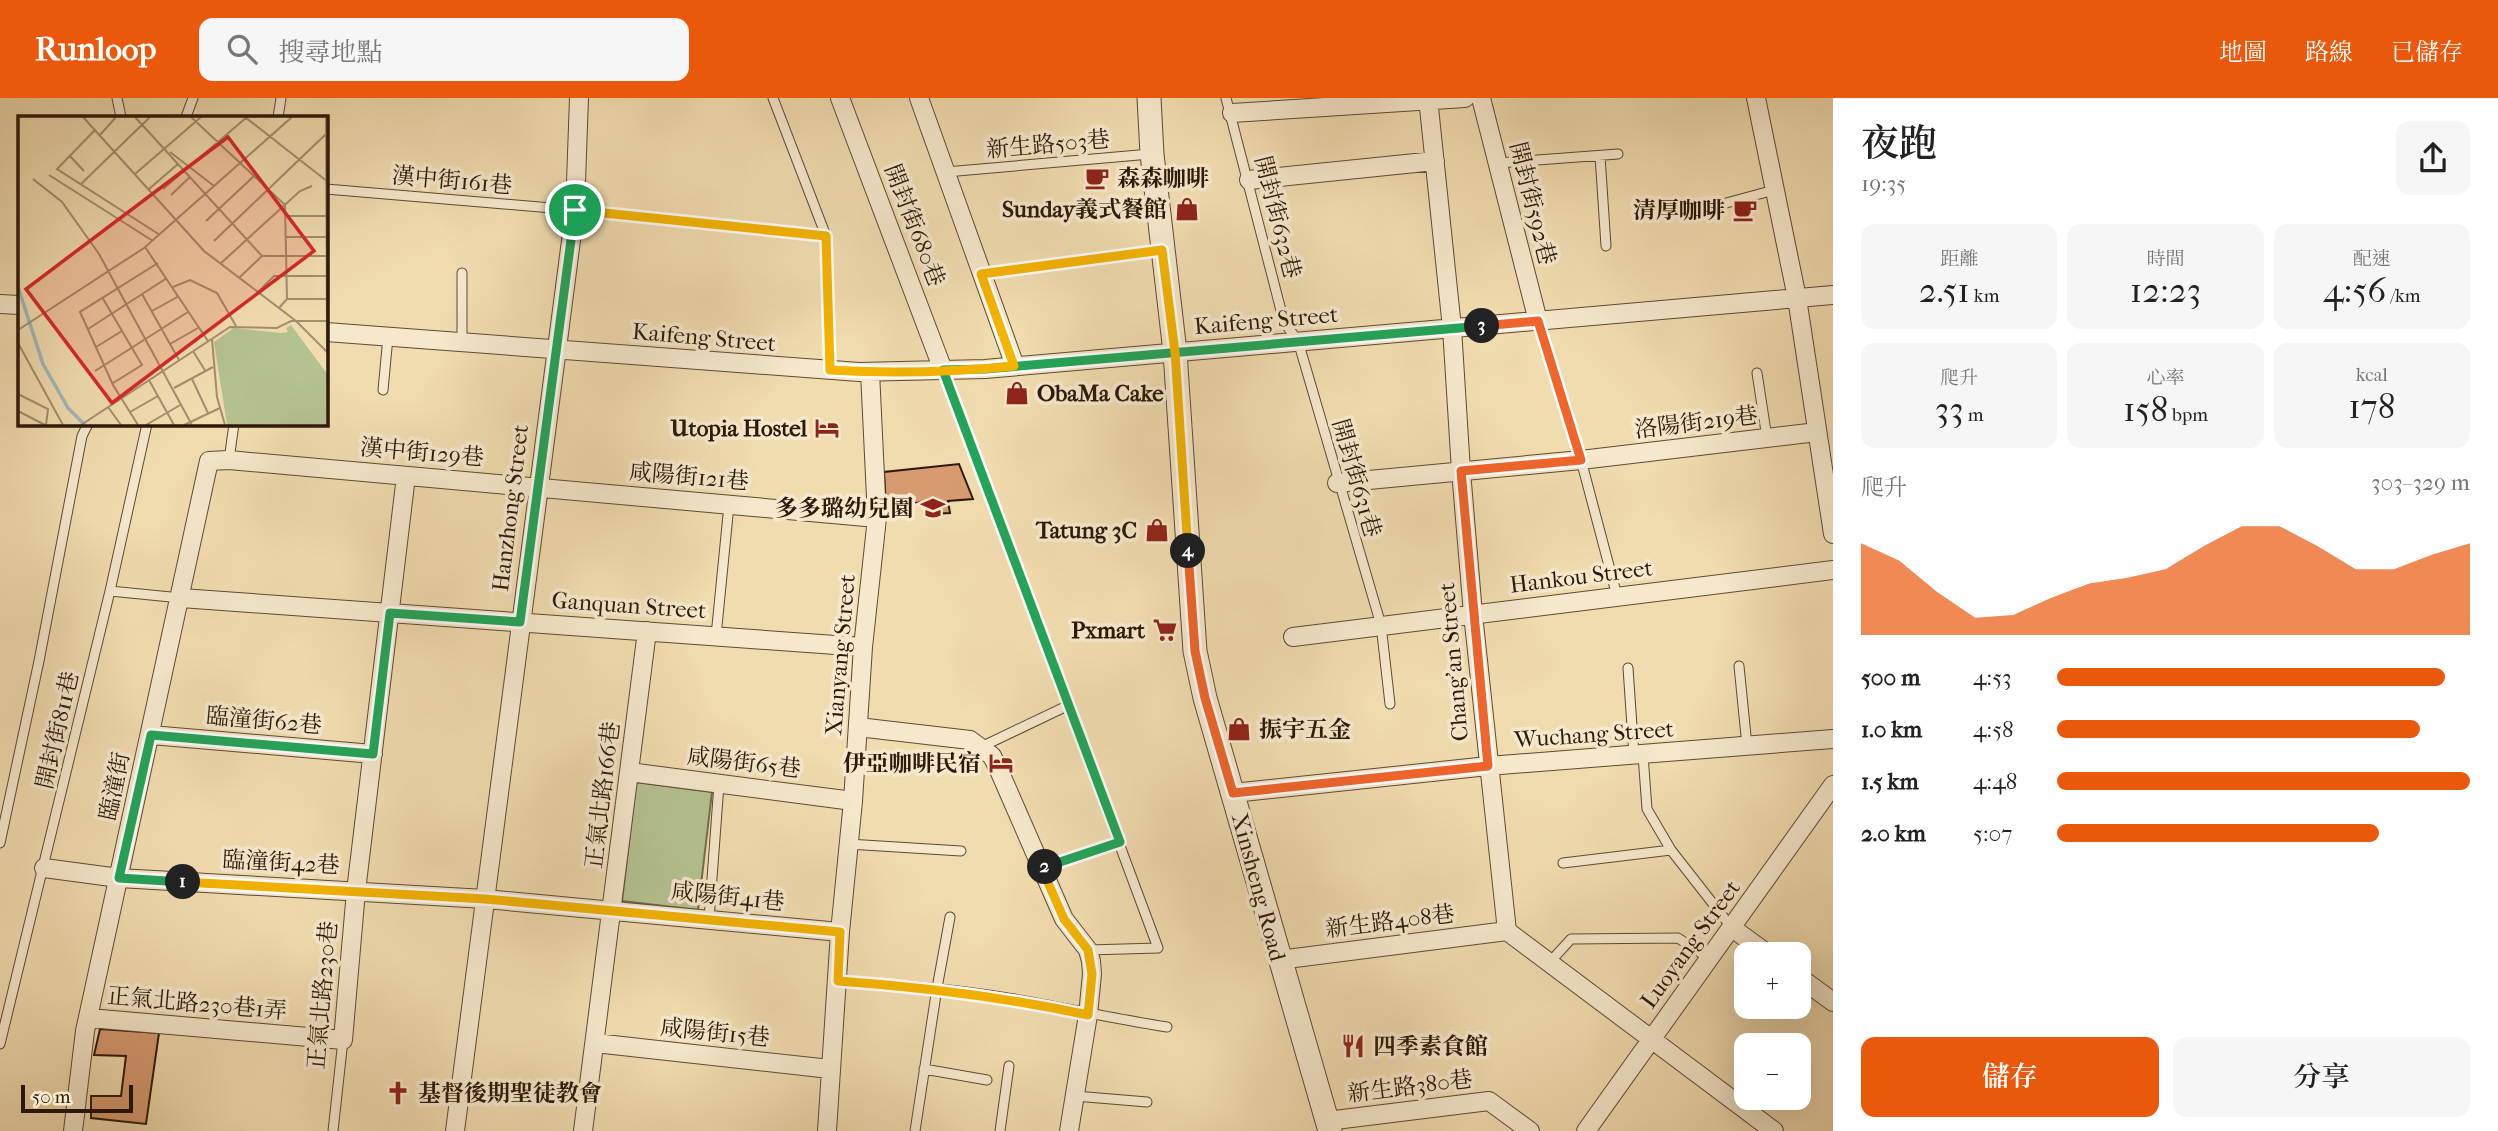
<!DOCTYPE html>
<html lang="zh-TW">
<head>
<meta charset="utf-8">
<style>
  :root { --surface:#fff; --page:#f6f6f6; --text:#222; --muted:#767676; --accent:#ea580c }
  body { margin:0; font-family:"IM FELL French Canon","Noto Serif TC",serif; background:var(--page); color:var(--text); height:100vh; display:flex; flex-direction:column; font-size:26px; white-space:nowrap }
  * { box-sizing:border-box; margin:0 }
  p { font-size:23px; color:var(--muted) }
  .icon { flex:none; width:38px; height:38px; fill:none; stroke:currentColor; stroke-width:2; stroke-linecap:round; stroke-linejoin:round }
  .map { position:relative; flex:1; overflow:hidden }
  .sheet { display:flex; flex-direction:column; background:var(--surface); width:665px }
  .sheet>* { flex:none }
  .fabs { position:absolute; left:1734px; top:844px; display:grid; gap:14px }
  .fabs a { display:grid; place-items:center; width:77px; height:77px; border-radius:14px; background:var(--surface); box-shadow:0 7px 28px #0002; font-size:35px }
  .scale { position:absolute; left:21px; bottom:18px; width:112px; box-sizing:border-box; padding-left:7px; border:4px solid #2d1909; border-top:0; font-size:19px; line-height:24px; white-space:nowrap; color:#2d1909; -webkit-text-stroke:5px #f6e8cc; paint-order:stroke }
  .pin { position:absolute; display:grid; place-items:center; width:60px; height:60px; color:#fff; margin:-30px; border:4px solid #fff; border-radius:50%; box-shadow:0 2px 7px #0007 }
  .km { position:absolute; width:35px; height:35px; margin:-18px; border-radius:50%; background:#222; color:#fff; font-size:19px; line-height:35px; text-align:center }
  .round { display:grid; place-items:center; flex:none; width:74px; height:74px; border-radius:14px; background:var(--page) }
  .head { display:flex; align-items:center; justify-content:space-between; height:119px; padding:0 28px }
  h1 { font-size:38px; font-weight:600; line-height:52px }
  .metrics { display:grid; grid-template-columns:repeat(3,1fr); gap:10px; height:119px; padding:7px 28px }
  .metrics div { display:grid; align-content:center; border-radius:14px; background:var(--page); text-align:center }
  .metrics b { font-size:35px; font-weight:600 }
  .metrics small { font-size:19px; font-weight:400 }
  .metrics p { font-size:19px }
  .chart { height:196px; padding:14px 28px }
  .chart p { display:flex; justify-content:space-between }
  .chart svg { width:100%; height:126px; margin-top:7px; fill:var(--accent); opacity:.7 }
  .action { display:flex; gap:14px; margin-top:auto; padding:14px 28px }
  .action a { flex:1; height:80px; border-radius:14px; background:var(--accent); color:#fff; font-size:28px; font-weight:600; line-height:80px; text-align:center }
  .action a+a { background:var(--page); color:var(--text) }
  ul { padding:0 28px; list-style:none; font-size:23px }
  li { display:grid; grid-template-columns:112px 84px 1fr; align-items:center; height:52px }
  li i { height:18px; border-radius:9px; background:var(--accent) }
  header { display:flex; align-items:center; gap:42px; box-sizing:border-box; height:98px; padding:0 35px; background:var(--accent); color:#fff }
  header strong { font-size:33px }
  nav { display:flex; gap:38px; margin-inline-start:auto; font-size:24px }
  .search { width:490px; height:63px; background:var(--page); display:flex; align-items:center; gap:18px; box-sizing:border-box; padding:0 24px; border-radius:14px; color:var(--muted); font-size:26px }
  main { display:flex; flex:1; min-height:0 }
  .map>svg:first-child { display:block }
</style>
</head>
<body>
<header>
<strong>Runloop</strong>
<div class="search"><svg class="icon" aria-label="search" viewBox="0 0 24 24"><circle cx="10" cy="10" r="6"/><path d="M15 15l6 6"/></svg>搜尋地點</div>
<nav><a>地圖</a><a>路線</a><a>已儲存</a></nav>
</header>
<main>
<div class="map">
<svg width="1833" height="1033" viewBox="0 0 1833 1033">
  <rect width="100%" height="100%" fill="#f1dcb0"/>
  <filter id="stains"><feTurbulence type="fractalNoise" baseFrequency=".00286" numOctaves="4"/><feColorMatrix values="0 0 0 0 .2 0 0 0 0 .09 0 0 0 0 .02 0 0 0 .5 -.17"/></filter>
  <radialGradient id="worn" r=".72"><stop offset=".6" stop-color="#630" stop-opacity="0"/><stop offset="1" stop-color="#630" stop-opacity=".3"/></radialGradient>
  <path fill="#b4c290" stroke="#706e4c" stroke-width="2" d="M636 684 712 694 698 812 622 803Z"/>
  <path fill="#d79a71" stroke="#2d1909" stroke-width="2" d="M959 366 973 401 948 403 950 415 930 416 928 404 886 407 884 374Z
    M100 931 159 935 146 1026 91 1020V998H121L126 958 94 957Z"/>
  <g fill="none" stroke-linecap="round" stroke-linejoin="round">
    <g stroke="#5e4a33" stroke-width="11">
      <path id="service" d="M117 0 121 19
        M773 0 826 138 830 272
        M1226 0 1284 224 1298 243 1381 527 1390 606
        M186 19 193 0
        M278 19 281 0
        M1600 58 1606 148
        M1498 65 1618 56
        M946 74 1150 56
        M326 91 575 112 826 138
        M1697 113 1774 92
        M981 176 1162 152
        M1538 223 1581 362 1617 498
        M462 244V175
        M943 272 1158 850 1088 852
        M1757 275 1767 340
        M383 292 388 239
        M229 362 234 326
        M110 493 181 500
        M716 538 729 407
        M1739 568 1747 648
        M1628 570 1634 657
        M981 649 1069 607
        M1643 657 1647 711 1671 752 1732 830
        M0 745 39 563 82 338 88 326
        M848 746 961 753
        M1563 765 1671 752
        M1042 771 1120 744
        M709 821 719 686
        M1549 865 1571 841 1678 840 1710 861
        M838 883C897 887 956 891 1014 901 1065 910 1116 921 1167 929
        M0 946 110 493 147 326
        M924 971 987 982
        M1075 998 1147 1004
        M333 1033 343 942
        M915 1033 937 890 950 819
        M1000 1033 1009 968"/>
    </g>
    <g stroke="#5e4a33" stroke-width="20">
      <path id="minor" d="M840 0 943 272
        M919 0 1015 268
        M1428 0 1452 230 1461 373 1473 516 1507 833 1774 1033
        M1481 0 1538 223
        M1756 0 1797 200 1833 436
        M1232 15 1465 0
        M1249 82 1435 63
        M0 206 19 207
        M326 234 859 274 985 271 1833 197
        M1337 385 1581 362 1817 334
        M181 500 863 549
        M1293 539 1833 472
        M858 629 970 642 992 658 998 670 1064 821 1088 852 1091 863 1092 876 1088 917 1069 1033
        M151 637 373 656
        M629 674 853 703
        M1233 695 1488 668 1833 641
        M44 770 119 780 485 801 840 834
        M1732 830 1768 856
        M1279 862 1507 833
        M1799 879 1833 904
        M89 920 343 942 356 793 406 378
        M595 945 830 971
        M1327 1023 1489 1003 1530 1033
        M73 1033 85 933 209 363 229 362 877 420
        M455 1033 575 112 579 0
        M583 1033 647 533
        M827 1033 840 834 853 703 863 549 877 420 870 274
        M1586 1033 1833 687"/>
    </g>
    <g stroke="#5e4a33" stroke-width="25">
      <path id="tertiary" d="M1149 0 1152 56 1175 254 1195 553 1205 600 1330 1033"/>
    </g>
    <use href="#service" stroke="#f6e8cc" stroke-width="9"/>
    <use href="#minor" stroke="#f6e8cc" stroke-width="18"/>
    <use href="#tertiary" stroke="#f6e8cc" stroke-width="23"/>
  </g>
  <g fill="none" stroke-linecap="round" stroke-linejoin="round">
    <g stroke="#fff" stroke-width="14">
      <path id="split-1" d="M183 784 119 780 151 637 373 656 390 515 520 524 575 112"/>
    </g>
    <g stroke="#fff" stroke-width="14">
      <path id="split-2" d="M183 784 485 801 840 834 838 883C923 889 1004 899 1088 917L1092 876 1088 852 1064 821 1042 771 1045 769"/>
    </g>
    <g stroke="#fff" stroke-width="14">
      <path id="split-3" d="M1045 769 1120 744 943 272 985 271 1482 228"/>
    </g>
    <g stroke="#fff" stroke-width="14">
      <path id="split-4" d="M1188 453 1195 553 1205 600 1233 695 1488 668 1461 373 1581 362 1538 223 1482 228"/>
    </g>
    <g stroke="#fff" stroke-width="14">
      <path id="split-5" d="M575 112 826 138 830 272C891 276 954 274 1014 268L981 176 1162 152 1175 254 1188 453"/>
    </g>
    <use href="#split-1" stroke="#22a559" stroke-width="9"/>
    <use href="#split-2" stroke="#f5b400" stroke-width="9"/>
    <use href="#split-3" stroke="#22a559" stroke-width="9"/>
    <use href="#split-4" stroke="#f0652b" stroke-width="9"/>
    <use href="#split-5" stroke="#f5b400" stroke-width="9"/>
  </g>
  <defs>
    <g id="cafe-bare" transform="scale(1.89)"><path d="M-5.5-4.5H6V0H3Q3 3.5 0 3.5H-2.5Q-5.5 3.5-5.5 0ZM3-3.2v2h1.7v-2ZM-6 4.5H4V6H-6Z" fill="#8f2418" stroke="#f6e8cc" stroke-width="2.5" paint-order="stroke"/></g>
    <g id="shop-bare" transform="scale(1.89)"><path d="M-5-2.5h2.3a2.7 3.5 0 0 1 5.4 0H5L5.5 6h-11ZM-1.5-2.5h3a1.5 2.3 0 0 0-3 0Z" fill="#8f2418" stroke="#f6e8cc" stroke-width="2.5" paint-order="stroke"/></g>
    <g id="hotel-bare" transform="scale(1.89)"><path d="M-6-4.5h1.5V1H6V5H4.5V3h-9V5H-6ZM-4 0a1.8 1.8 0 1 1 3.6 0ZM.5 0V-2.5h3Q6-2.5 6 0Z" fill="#8f2418" stroke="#f6e8cc" stroke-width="2.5" paint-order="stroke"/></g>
    <g id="school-bare" transform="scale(1.89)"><path d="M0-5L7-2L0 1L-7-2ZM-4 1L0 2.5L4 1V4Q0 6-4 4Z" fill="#8f2418" stroke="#f6e8cc" stroke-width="2.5" paint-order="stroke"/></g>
    <g id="supermarket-bare" transform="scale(1.89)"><path d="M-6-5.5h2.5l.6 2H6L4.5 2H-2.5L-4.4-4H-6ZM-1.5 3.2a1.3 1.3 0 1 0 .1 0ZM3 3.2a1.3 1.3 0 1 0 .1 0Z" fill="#8f2418" stroke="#f6e8cc" stroke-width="2.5" paint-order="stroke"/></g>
    <g id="restaurant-bare" transform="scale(1.89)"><path d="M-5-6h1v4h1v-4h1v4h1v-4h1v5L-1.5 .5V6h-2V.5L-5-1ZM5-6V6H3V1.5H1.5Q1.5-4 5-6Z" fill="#8f2418" stroke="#f6e8cc" stroke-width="2.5" paint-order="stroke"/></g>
    <g id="church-bare" transform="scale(1.89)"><path d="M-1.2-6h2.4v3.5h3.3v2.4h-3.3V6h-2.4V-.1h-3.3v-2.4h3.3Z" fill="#8f2418" stroke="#f6e8cc" stroke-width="2.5" paint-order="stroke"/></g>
  </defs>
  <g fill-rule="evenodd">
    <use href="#cafe-bare" x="1097" y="80"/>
    <use href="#shop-bare" x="1187" y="111"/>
    <use href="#cafe-bare" x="1745" y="112"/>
    <use href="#shop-bare" x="1017" y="295"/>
    <use href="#hotel-bare" x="827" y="330"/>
    <use href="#school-bare" x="933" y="410"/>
    <use href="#shop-bare" x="1157" y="432"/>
    <use href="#supermarket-bare" x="1165" y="532"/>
    <use href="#shop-bare" x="1239" y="631"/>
    <use href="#hotel-bare" x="1001" y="665"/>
    <use href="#restaurant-bare" x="1353" y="948"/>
    <use href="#church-bare" x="398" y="995"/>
  </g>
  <g text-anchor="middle" stroke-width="7" stroke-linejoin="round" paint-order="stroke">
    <g font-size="23" fill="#2d1909" stroke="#f6e8cc">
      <text transform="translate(1048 46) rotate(-5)" y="8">新生路503巷</text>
      <text transform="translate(452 82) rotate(5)" y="8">漢中街161巷</text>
      <text transform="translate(1533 105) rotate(76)" y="8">開封街592巷</text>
      <text transform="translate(1278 119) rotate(76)" y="8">開封街632巷</text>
      <text transform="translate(915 127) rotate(69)" y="8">開封街680巷</text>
      <text transform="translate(1266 222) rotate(-5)" y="8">Kaifeng Street</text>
      <text transform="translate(704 239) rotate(5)" y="8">Kaifeng Street</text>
      <text transform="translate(1696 324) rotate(-7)" y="8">洛陽街219巷</text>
      <text transform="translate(422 354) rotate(5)" y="8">漢中街129巷</text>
      <text transform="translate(689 378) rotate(5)" y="8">咸陽街121巷</text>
      <text transform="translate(1357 380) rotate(74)" y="8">開封街631巷</text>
      <text transform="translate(510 410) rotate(-83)" y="8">Hanzhong Street</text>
      <text transform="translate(1581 478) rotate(-7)" y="8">Hankou Street</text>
      <text transform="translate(629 507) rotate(4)" y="8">Ganquan Street</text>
      <text transform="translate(840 557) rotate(-85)" y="8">Xianyang Street</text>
      <text transform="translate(1453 564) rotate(-95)" y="8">Chang'an Street</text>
      <text transform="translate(264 622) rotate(5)" y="8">臨潼街62巷</text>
      <text transform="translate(57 632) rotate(-77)" y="8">開封街811巷</text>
      <text transform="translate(1594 636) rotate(-4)" y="8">Wuchang Street</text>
      <text transform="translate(744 664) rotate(7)" y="8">咸陽街65巷</text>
      <text transform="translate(114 688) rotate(-78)" y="8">臨潼街</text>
      <text transform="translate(602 697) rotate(-83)" y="8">正氣北路166巷</text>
      <text transform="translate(281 764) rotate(3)" y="8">臨潼街42巷</text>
      <text transform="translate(1259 789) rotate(75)" y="8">Xinsheng Road</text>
      <text transform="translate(728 798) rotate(6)" y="8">咸陽街41巷</text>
      <text transform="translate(1390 823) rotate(-7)" y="8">新生路408巷</text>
      <text transform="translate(1690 846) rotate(-54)" y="8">Luoyang Street</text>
      <text transform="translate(322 897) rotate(-85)" y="8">正氣北路230巷</text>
      <text transform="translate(197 905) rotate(5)" y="8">正氣北路230巷1弄</text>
      <text transform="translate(715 934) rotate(6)" y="8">咸陽街15巷</text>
      <text transform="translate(1410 988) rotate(-7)" y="8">新生路380巷</text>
    </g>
    <g font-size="23" font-weight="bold" fill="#2d1909" stroke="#f6e8cc" text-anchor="end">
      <text x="1117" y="88" text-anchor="start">森森咖啡</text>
      <text x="1167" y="119">Sunday義式餐館</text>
      <text x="1725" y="120">清厚咖啡</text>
      <text x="1037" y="303" text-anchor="start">ObaMa Cake</text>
      <text x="807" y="338">Utopia Hostel</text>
      <text x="913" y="418">多多璐幼兒園</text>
      <text x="1137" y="440">Tatung 3C</text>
      <text x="1145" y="540">Pxmart</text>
      <text x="1259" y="639" text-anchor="start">振宇五金</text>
      <text x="981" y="673">伊亞咖啡民宿</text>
      <text x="1373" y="956" text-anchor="start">四季素食館</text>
      <text x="418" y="1003" text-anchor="start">基督後期聖徒教會</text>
    </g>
  </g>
  <g transform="translate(18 18)">
    <rect width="310" height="310" fill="#f1dcb0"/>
    <path d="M273 209 310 259V309H209L196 226 216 212 263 217 270 216 268 212Z" fill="#b4c290"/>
    <path fill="none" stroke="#a1b8b8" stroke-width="3.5" d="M0 171 25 248 50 292 67 309"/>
    <path fill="none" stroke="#a38e6d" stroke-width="2" d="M65 1 186 135 278 205 310 237M117 1 244 140H308M173 1 267 89 269 183 261 192M227 1 310 66M308 1 309 236M77 14 39 53 142 119M82 19 98 1M152 36 196 70M51 39 66 55M117 58 183 1M31 59 135 125M15 63 44 86 81 138 174 309M63 68 132 1M131 73 160 48M145 73 229 1M153 79 172 61M267 100H310M188 105 236 60M268 121H310M196 125 308 18M127 131 190 225M202 148 282 75 294 70M221 162 244 140M155 171 172 164 199 177 218 210M240 176 256 160H309M124 178 161 244M84 181 124 249 95 267M269 183H309M134 195 161 180M70 213 149 162M0 214 126 132 274 1M194 223 199 281 207 309M0 227 45 309M152 228 180 212M78 231 104 215M175 235 188 256M77 255 170 196M174 263 190 297M131 264 156 309M156 272 195 251M0 278 30 293 28 309M90 291 103 309M0 295 27 309M112 296 140 280M63 309 212 211 259 212 273 205H310M120 309 95 269 62 196 140 147M128 309 164 288M166 309 202 292"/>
    <path fill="#d62828" fill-opacity="0.15" stroke="#d62828" stroke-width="3.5" d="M210 21 296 135 94 287 8 173Z"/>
    <rect width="310" height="310" fill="none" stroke="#2d1909" stroke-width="3.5"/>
  </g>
  <rect width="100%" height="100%" filter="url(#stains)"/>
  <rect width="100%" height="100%" fill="url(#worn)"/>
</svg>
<div class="fabs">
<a>+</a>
<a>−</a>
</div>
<div class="scale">50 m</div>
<div class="pin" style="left:575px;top:112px;background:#1e9e55"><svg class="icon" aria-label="arrive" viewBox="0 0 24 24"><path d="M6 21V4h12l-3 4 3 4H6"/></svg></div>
<b class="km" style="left:183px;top:784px">1</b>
<b class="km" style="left:1045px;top:769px">2</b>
<b class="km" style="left:1482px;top:228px">3</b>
<b class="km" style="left:1188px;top:453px">4</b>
</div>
<section class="sheet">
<div class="head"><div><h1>夜跑</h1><p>19:35</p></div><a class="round"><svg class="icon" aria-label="share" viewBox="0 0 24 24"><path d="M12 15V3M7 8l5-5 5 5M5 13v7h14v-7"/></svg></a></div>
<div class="metrics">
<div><p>距離</p><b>2.51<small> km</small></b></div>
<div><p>時間</p><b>12:23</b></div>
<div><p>配速</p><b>4:56<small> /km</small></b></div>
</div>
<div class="metrics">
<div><p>爬升</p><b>33<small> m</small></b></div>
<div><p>心率</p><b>158<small> bpm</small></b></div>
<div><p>kcal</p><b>178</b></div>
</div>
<div class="chart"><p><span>爬升</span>303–329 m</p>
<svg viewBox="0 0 160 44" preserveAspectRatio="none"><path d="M0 44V12L10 18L20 29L30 38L40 37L50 31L60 26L70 24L80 21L90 13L100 6L110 6L120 13L130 21L140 21L150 16L160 12V44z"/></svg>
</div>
<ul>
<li><b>500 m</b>4:53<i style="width:94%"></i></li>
<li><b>1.0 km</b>4:58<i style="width:88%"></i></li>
<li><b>1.5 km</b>4:48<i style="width:100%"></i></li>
<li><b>2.0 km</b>5:07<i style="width:78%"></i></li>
</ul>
<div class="action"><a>儲存</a><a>分享</a></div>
</section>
</main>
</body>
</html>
